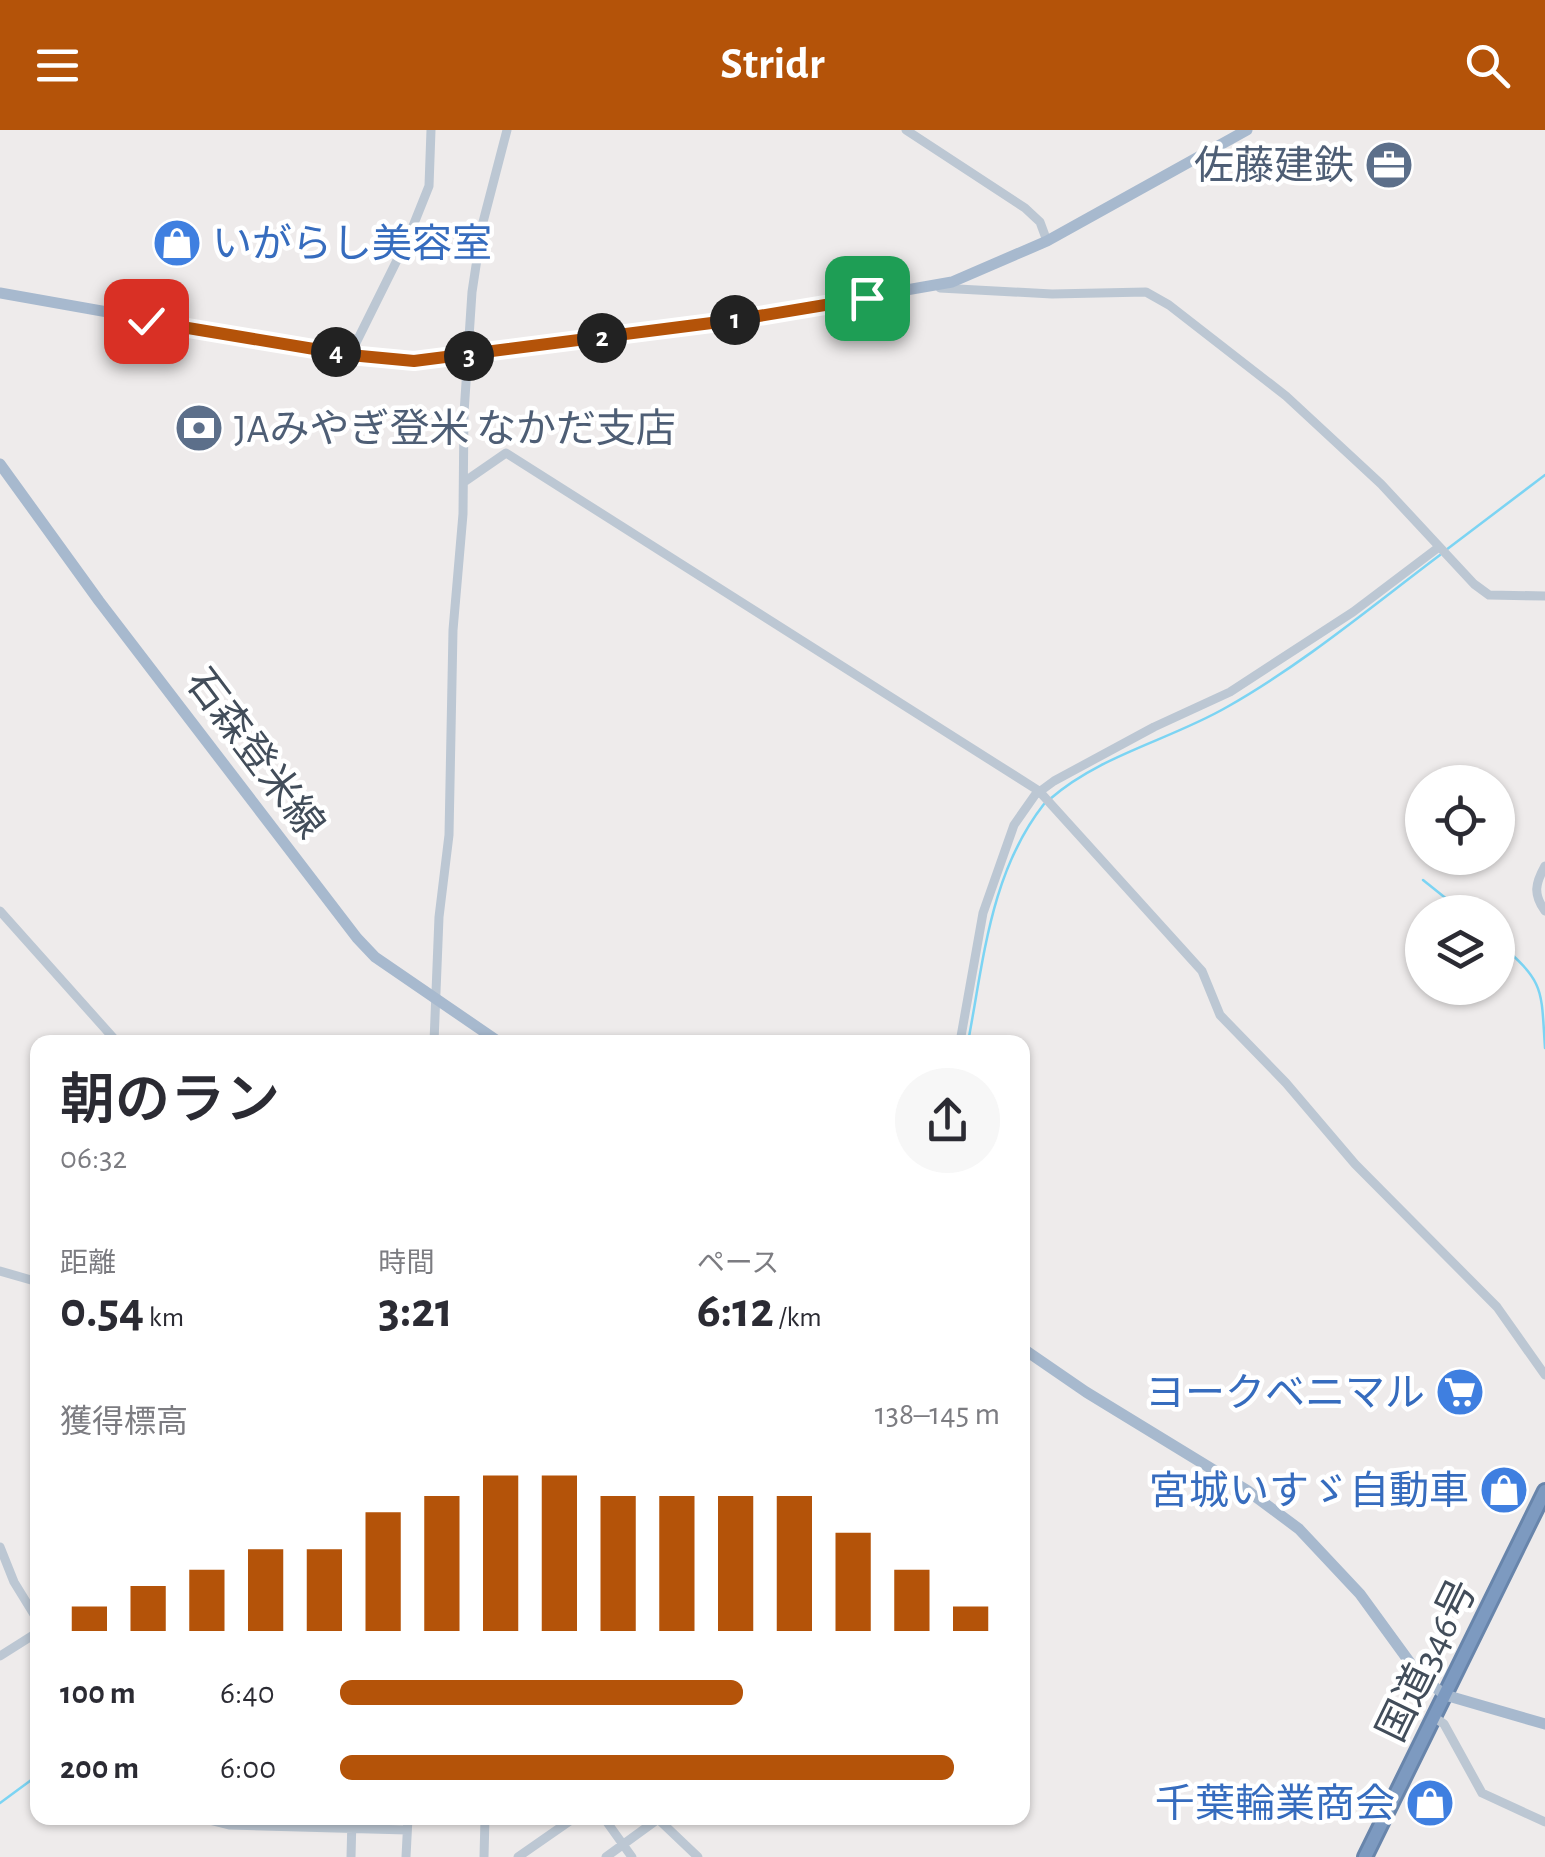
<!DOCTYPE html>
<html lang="ja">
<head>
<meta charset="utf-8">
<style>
  :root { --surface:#fff; --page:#f7f7f7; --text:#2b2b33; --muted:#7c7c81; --accent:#b45309 }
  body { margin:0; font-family:"Alegreya Sans","Noto Sans JP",sans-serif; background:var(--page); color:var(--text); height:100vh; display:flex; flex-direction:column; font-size:38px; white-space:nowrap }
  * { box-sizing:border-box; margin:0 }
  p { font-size:32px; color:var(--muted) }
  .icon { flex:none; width:55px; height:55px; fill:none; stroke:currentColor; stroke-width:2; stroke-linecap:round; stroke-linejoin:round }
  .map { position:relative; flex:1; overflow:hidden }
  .sheet { position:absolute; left:30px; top:905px; width:1000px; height:790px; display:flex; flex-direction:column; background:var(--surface); border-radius:20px; box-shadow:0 2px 8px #0004 }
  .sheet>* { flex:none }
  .buttons { position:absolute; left:1405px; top:635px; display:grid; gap:20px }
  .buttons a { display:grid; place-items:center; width:110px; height:110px; border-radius:50%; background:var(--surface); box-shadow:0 2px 8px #0004; font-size:50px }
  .pin { position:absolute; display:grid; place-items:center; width:85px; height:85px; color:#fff; margin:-42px; border-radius:20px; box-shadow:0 5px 15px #0006 }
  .km { position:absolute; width:50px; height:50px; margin:-25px; border-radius:50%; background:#222; color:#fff; font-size:28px; line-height:50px; text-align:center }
  .round { display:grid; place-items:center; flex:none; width:105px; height:105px; border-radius:52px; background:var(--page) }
  .head { display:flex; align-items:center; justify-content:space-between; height:170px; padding:0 30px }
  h1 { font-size:55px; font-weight:600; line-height:75px }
  .figures { display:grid; grid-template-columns:repeat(3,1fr); gap:15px; height:170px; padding:10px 30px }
  .figures div { display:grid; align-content:center }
  .figures b { font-size:50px; font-weight:600 }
  .figures small { font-size:28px; font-weight:400 }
  .figures p { font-size:28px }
  .chart { height:280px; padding:20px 30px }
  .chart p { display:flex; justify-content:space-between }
  .chart svg { width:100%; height:180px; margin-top:10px; stroke:var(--accent); stroke-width:6 }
  ul { padding:0 30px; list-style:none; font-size:32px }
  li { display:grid; grid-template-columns:160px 120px 1fr; align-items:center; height:75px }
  li i { height:25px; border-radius:12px; background:var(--accent) }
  header { display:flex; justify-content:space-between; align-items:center; height:130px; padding:0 30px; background:var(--accent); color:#fff; font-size:45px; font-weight:600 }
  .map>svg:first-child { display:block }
</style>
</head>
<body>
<header><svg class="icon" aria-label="menu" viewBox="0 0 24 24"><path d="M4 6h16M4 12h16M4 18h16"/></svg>Stridr<svg class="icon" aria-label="search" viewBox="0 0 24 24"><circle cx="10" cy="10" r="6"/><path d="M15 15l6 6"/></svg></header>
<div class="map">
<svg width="1545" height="1727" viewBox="0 0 1545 1727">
  <rect width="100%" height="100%" fill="#eeebeb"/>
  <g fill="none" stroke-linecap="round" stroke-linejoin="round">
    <path stroke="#7cd4f3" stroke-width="2.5" d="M1446 420 1545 345
      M1050 669C1100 625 1170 610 1227 577 1303 534 1371 477 1440 425
      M1423 750 1463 782
      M1498 812C1545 853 1541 857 1545 918
      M968 912C984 829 990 743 1044 674
      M0 1673 38 1645"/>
    <g stroke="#6885ab" stroke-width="18">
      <path id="highway" d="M1365 1727 1545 1361"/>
    </g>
    <path stroke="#bcc7d3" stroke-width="9" d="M906 0 1025 78 1040 92 1047 111
      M940 158 1052 164 1146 162 1169 175 1286 266 1381 354 1474 454 1489 465 1545 466
      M350 225 409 106 429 56 431 0
      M464 352 506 323 1039 661 1202 841 1220 885 1286 953 1355 1034 1497 1177 1545 1245
      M1545 736C1535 754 1533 764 1545 781
      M0 781 117 912
      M434 912 439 787 449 705 453 500 463 384 464 283 472 162 482 96 507 0
      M960 912 983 783 1014 695 1035 665 1054 651 1154 597 1230 562 1353 482 1439 417
      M0 1141 38 1152
      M0 1417 14 1452 38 1491
      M0 1526 38 1502
      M1434 1587 1444 1594 1482 1663 1545 1692
      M201 1688 229 1695 407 1700
      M604 1688 632 1727
      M657 1688 698 1727
      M351 1727 352 1688
      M406 1727 408 1688
      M484 1727 485 1688
      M518 1727 574 1688
      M606 1727 658 1689"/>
    <path stroke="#a7b9ce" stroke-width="11" d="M0 163 350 225 414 231 468 226 735 190 952 152 1047 111 1247 0
      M0 334 99 471 357 808 375 827 499 912
      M1022 1218 1086 1262 1248 1361 1299 1399 1360 1464 1419 1545 1445 1565 1545 1594"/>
    <use href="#highway" stroke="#7d9ac0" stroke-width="12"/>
  </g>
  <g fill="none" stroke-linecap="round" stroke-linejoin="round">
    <g stroke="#fff" stroke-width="20">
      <path id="route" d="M146 191 350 225 414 231 735 190 867 168"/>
    </g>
    <use href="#route" stroke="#b45309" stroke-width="12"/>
  </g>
  <defs>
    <g id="office-disc" transform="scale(2.5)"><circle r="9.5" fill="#5c6f8a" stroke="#fff"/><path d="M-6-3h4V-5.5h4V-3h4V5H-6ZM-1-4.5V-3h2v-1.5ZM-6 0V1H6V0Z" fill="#fff"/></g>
    <g id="shop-disc" transform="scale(2.5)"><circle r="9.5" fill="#3f7fe0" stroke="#fff"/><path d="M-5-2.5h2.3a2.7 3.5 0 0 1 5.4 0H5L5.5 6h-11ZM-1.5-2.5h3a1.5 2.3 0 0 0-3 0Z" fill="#fff"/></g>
    <g id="bank-disc" transform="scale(2.5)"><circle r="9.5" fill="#5c6f8a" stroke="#fff"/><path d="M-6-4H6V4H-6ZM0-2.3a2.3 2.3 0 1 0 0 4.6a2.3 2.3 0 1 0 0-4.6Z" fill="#fff"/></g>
    <g id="supermarket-disc" transform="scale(2.5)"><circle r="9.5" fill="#3f7fe0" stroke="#fff"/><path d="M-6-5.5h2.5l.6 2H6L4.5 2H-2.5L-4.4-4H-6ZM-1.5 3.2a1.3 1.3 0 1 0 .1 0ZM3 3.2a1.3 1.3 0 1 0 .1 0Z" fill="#fff"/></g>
  </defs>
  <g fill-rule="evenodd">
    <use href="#office-disc" x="1389" y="35"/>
    <use href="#shop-disc" x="177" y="113"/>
    <use href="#bank-disc" x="199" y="298"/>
    <use href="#supermarket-disc" x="1460" y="1262"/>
    <use href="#shop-disc" x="1504" y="1360"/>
    <use href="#shop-disc" x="1430" y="1673"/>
  </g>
  <g text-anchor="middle" stroke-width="9" stroke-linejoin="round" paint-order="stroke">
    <g font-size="40" fill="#4e5e75" stroke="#fff" text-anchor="end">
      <text x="1354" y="49">佐藤建鉄</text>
      <text x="234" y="312" text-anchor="start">JAみやぎ登米 なかだ支店</text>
    </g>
    <g font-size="40" fill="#366cbe" stroke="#fff" text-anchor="end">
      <text x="212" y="127" text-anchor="start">いがらし美容室</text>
      <text x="1425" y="1276">ヨークベニマル</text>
      <text x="1469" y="1374">宮城いすゞ自動車</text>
      <text x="1395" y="1687">千葉輪業商会</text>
    </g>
    <g font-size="40" fill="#424d5a" stroke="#fff">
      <text transform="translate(256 623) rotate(53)" y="14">石森登米線</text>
      <text transform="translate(1426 1530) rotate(-64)" y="14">国道346号</text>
    </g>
  </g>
</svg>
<div class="buttons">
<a><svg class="icon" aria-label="locate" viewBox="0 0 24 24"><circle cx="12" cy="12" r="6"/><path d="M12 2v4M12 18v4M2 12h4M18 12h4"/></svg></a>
<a><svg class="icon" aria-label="layers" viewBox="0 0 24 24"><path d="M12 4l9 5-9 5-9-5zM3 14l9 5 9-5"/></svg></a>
</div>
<div class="pin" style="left:867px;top:168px;background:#1e9e55"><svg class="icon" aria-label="arrive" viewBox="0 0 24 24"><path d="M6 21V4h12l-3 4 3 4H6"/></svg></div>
<div class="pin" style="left:146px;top:191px;background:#d93025"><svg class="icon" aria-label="check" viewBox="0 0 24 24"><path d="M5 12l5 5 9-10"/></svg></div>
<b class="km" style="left:735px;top:190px">1</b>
<b class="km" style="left:602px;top:208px">2</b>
<b class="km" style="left:469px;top:226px">3</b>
<b class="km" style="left:336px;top:222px">4</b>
<section class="sheet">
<div class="head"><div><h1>朝のラン</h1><p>06:32</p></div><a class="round"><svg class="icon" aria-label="share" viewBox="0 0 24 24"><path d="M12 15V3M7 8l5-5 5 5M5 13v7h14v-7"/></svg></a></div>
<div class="figures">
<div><p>距離</p><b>0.54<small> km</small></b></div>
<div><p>時間</p><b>3:21</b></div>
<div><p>ペース</p><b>6:12<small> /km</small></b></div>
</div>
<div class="chart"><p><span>獲得標高</span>138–145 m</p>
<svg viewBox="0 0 160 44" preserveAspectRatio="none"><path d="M5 44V38M15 44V33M25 44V29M35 44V24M45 44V24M55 44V15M65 44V11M75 44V6M85 44V6M95 44V11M105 44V11M115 44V11M125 44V11M135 44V20M145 44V29M155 44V38"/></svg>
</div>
<ul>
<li><b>100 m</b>6:40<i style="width:61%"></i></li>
<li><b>200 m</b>6:00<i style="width:93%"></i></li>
</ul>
</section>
</div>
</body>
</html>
